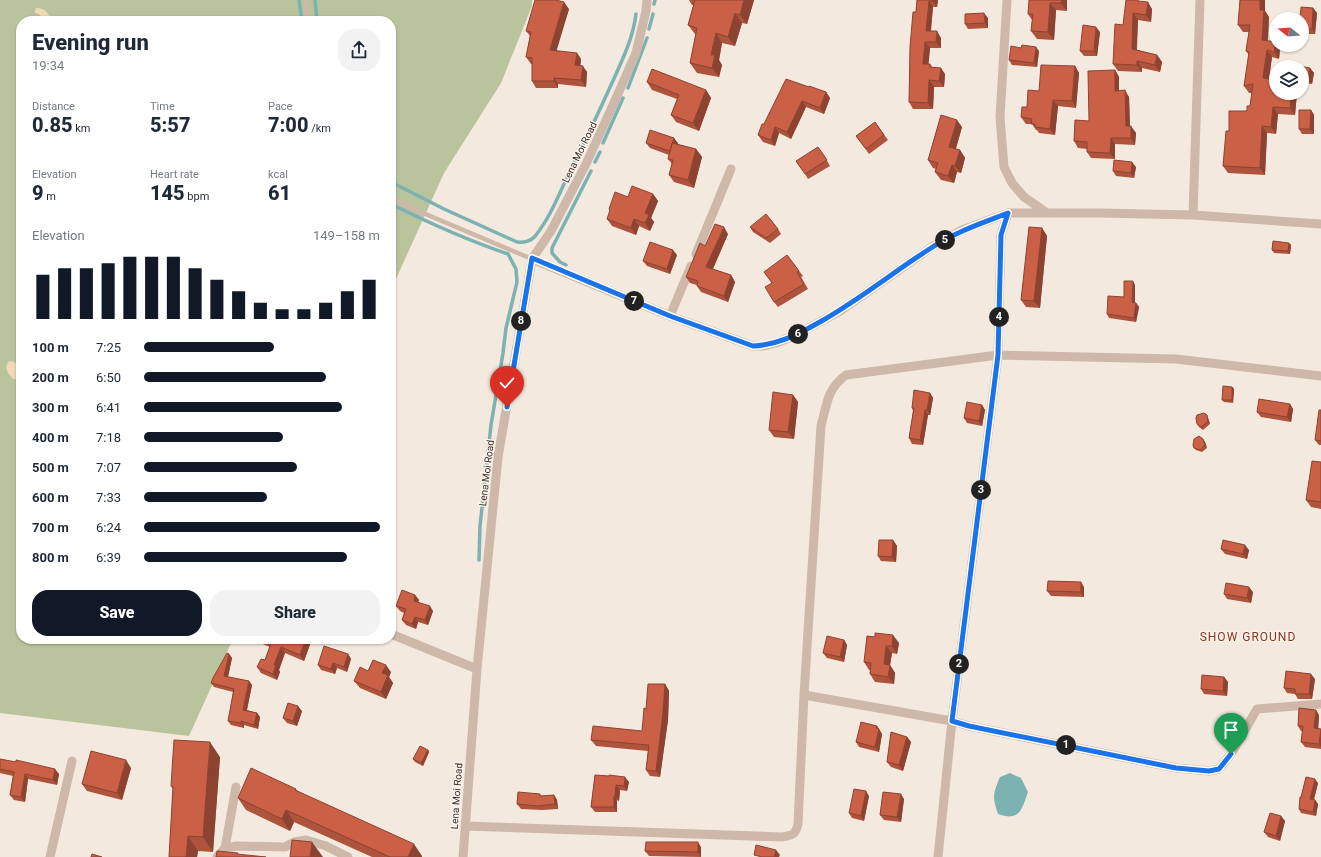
<!DOCTYPE html>
<html lang="en">
<head>
<meta charset="utf-8">
<style>
  :root { --surface:#fff; --page:#f2f2f3; --text:#1f2937; --muted:#747a83; --accent:#111827 }
  body { margin:0; font-family:Roboto,sans-serif; background:var(--page); color:var(--text); height:100vh; display:flex; flex-direction:column; font-size:15px; white-space:nowrap }
  * { box-sizing:border-box; margin:0 }
  p { font-size:13px; color:var(--muted) }
  .icon { flex:none; width:22px; height:22px; fill:none; stroke:currentColor; stroke-width:2; stroke-linecap:round; stroke-linejoin:round }
  .map { position:relative; flex:1; overflow:hidden }
  .sheet { position:absolute; left:16px; top:16px; width:380px; height:628px; display:flex; flex-direction:column; background:var(--surface); border-radius:16px; box-shadow:0 1px 3px #0004 }
  .sheet>* { flex:none }
  .needle { width:26px; rotate:287deg }
  .tools { position:absolute; left:1269px; top:12px; display:grid; gap:8px }
  .tools a { display:grid; place-items:center; width:40px; height:40px; border-radius:50%; background:var(--surface); box-shadow:0 1px 3px #0004; font-size:20px }
  .pin { position:absolute; display:grid; place-items:center; width:34px; height:34px; color:#fff; margin:-41px -17px; border-radius:50% 50% 50% 0; rotate:-45deg; box-shadow:0 0 4px #0007 }
  .pin .icon { rotate:45deg }
  .km { position:absolute; width:20px; height:20px; margin:-10px; border-radius:50%; background:#222; color:#fff; font-size:11px; line-height:20px; text-align:center }
  .round { display:grid; place-items:center; flex:none; width:42px; height:42px; border-radius:16px; background:var(--page) }
  .overview { display:flex; align-items:center; justify-content:space-between; height:68px; padding:0 16px }
  h1 { font-size:22px; font-weight:800; line-height:30px }
  .figures { display:grid; grid-template-columns:repeat(3,1fr); gap:6px; height:68px; padding:4px 16px }
  .figures div { display:grid; align-content:center }
  .figures b { font-size:20px; font-weight:800 }
  .figures small { font-size:11px; font-weight:400 }
  .figures p { font-size:11px }
  .chart { height:112px; padding:8px 16px }
  .chart p { display:flex; justify-content:space-between }
  .chart svg { width:100%; height:72px; margin-top:4px; stroke:var(--accent); stroke-width:6 }
  .cta { display:flex; gap:8px; margin-top:auto; padding:8px 16px }
  .cta a { flex:1; height:46px; border-radius:16px; background:var(--accent); color:#fff; font-size:16px; font-weight:800; line-height:46px; text-align:center }
  .cta a+a { background:var(--page); color:var(--text) }
  ul { padding:0 16px; list-style:none; font-size:13px }
  li { display:grid; grid-template-columns:64px 48px 1fr; align-items:center; height:30px }
  li i { height:10px; border-radius:5px; background:var(--accent) }
  .map>svg:first-child { display:block }
</style>
</head>
<body>
<div class="map">
<svg width="1321" height="857" viewBox="0 0 1321 857">
  <rect width="100%" height="100%" fill="#f4e9de"/>
  <path fill="#b9c49d" d="M0 0H532V6L501 83 444 173 391 290V21H21V639H233L189 736 0 713Z"/>
  <path fill="#f0d9b4" d="M36 8C45 7 49 14 52 21H45L39 14 35 13V11Z
    M10 361 15 362 21 373V377L18 379H13C8 373 4 369 8 362Z"/>
  <path fill="#7cb2b2" d="M1010 773 1021 778 1028 792C1022 809 1020 822 998 814 992 796 993 794 1000 777Z"/>
  <g fill="none" stroke-linecap="round" stroke-linejoin="round">
    <path stroke="#7cb2b2" stroke-width="3.5" d="M299 0 302 21
      M315 0 317 21
      M654 4 655 0
      M649 29 653 14
      M628 88 647 38
      M603 143 623 98
      M595 162 600 152
      M391 182 444 209 517 242C524 243 532 241 536 235 551 216 560 192 570 171 584 143 598 114 611 85 621 63 633 39 636 14
      M391 204C429 223 467 240 508 254L516 269 517 282 506 328 503 353 491 425 480 526 479 560
      M566 265 560 262 552 253V248L591 171"/>
    <path stroke="#cdb8a9" stroke-width="4.5" d="M306 0 308 21
      M391 197 416 210 532 259"/>
    <path stroke="#cdb8a9" stroke-width="9" d="M1007 0 1000 117 1004 167 1012 183 1024 197 1047 213
      M1193 215 1200 0
      M696 254 731 169
      M532 259 670 316 753 346H764L776 343 796 335 840 311 932 247 962 230 1008 213H1100L1193 215 1321 224
      M670 316 691 266
      M391 634 477 669
      M804 695 952 721 969 726 1176 768 1209 771 1219 769 1231 754 1257 709 1321 704
      M465 826 782 837C792 835 795 836 798 824L804 695 821 426C827 404 827 389 846 375L998 355 1176 359 1321 376
      M225 848 237 846 285 847 294 842 306 840 326 846 348 857
      M50 857 72 761
      M217 857 225 848 236 787
      M463 857 477 669 498 457 532 259 551 231 586 164 617 96 636 53 646 11 647 0
      M938 857 952 721 998 355 1001 235 1008 213"/>
  </g>
  <path fill="#ae533c" d="M689 0H754L747 24 742 23 735 46 722 43 719 60 722 65 719 77 697 73 690 63 696 35 695 34 688 25 694 5H692Z
    M917 0H938L937 7H933L931 31 941 38V48H930L928 64H930L932 67 945 74 944 87H934L933 109H913L909 102Z
    M1029 0H1067V11L1056 10 1054 40 1037 39 1031 31 1032 20 1028 14Z
    M1240 0H1265V11L1269 17 1268 41 1276 42V45H1278L1280 49 1279 59 1272 57 1269 79 1297 93 1295 115 1278 114 1276 134 1267 133 1265 175 1228 173 1223 166 1229 131 1250 106 1252 93H1249L1244 86 1249 55 1246 51 1249 32H1243L1238 25Z
    M1143 1 1152 9 1151 22 1138 20 1137 50 1157 55 1162 62 1160 72 1142 68V72L1118 71 1113 64 1123 25Z
    M1313 8 1317 13 1315 34H1303L1302 32V19Z
    M569 9 556 50 581 59 580 65 587 72 586 87 558 84V88H536L532 81V64H531L526 57 530 36 526 31Z
    M988 18V28L968 29 965 24Z
    M1100 32 1097 56H1084L1080 51Z
    M1039 51 1037 67 1012 65 1009 60Z
    M1075 66 1079 73 1076 108 1058 106 1055 135 1039 133 1037 130H1036L1032 124H1026L1021 117 1027 107 1039 91Z
    M1302 67 1310 68 1314 73 1312 84 1302 83Z
    M1115 70 1119 77V91L1129 97 1130 126 1136 133 1135 145 1115 144V159L1091 158 1087 152V149L1078 148 1074 141 1089 121Z
    M647 82 706 90 711 98 699 131 676 122 671 115 677 99 652 90Z
    M809 87 826 92 830 98 824 114 806 107 791 139 779 133 775 146 763 142 758 135 764 124Z
    M1311 110 1314 115V134H1302L1299 129Z
    M875 122 888 140 869 154 856 136Z
    M962 127 956 149 960 150 965 158 961 173 957 172 954 183 941 180 935 172 936 169 933 168 928 160Z
    M646 143H678L677 144 696 149 702 157 694 188 674 182 669 175 672 164 668 159 669 155 650 148Z
    M822 152 830 166 808 179 805 174Z
    M1136 167 1134 178 1116 176 1113 171Z
    M653 194 658 201 651 218 654 222 650 231 639 226 636 235 612 226 607 219 610 211 609 209 628 197Z
    M750 227 778 229 781 234 770 243 753 232Z
    M1042 228 1047 236 1040 308 1026 307 1021 300Z
    M728 234 713 269 731 275 735 282 728 302 701 292 697 286V285L690 283 686 277 705 246Z
    M1289 243 1291 245 1290 254 1274 253 1272 250Z
    M677 255 670 274 647 266 643 261Z
    M787 255 803 276 801 277 808 289 778 307 774 302 772 283Z
    M1135 285V303H1136L1139 307 1136 322 1109 318 1107 314Z
    M1232 387 1234 389 1233 403 1224 402 1222 400Z
    M930 393 933 398 930 415H928L923 445 912 444 909 438 913 411 912 408Z
    M793 395 798 402 794 439 774 437 769 430Z
    M1290 404 1293 409 1291 422 1261 417 1257 412Z
    M982 405 985 410 982 426 967 423 964 418Z
    M1321 410V445H1319L1315 440Z
    M1208 418 1210 424 1203 430 1199 427 1197 424Z
    M1203 439 1205 442 1207 448 1202 452 1196 450 1194 448Z
    M1321 462V509L1311 507 1306 500Z
    M893 540 897 546 896 562 881 561 878 556Z
    M1221 549 1249 550 1247 559 1225 554Z
    M1084 587V597L1051 596 1047 591Z
    M1253 592 1251 603 1227 599 1224 594Z
    M415 595 419 600 418 602 433 611 428 625 418 622 416 629 406 625 402 620 404 613 400 611 396 606Z
    M867 636 899 643 897 654 892 653 890 665 895 673 894 684 875 682 870 674V670H869L864 662Z
    M250 639H287L288 640 289 639H312L304 661 285 653 279 670 280 672 277 680 261 673 257 667 265 660 270 647Z
    M844 640 847 645 844 662 827 658 823 653Z
    M229 654 232 658 228 677 249 681 252 685 247 710 257 713 260 717 258 729 244 725V728L231 725 228 721 233 692 214 687 211 683Z
    M348 654 351 659 347 672 337 668 335 674 321 670 318 665Z
    M368 671 391 672 389 677 393 683 386 699 360 688 354 681Z
    M1224 677 1228 682 1227 696 1204 694 1201 689Z
    M1315 679 1312 699H1298L1295 694 1287 693 1284 688Z
    M665 684 669 691 668 720 660 777 650 776 646 770 648 751 596 746 591 740 642 731 646 709Z
    M302 711 297 726 287 723 283 718Z
    M1319 715 1318 729H1321V749L1305 747 1301 742 1303 731H1301L1298 726Z
    M877 726 882 734 879 752 859 747 856 742Z
    M907 737 911 742 903 771 891 767 887 762Z
    M428 750 429 752 423 766 415 762 413 759Z
    M220 757 213 852 198 851 197 857H169L173 789 171 786Z
    M0 759 59 774 57 785 28 779 25 802 14 800 10 795 13 776 0 773Z
    M131 768 122 800 87 791 82 784Z
    M595 775 629 782 627 791 620 790 619 801 617 800V812H595L591 807Z
    M1318 783 1314 799 1315 800 1318 804 1316 816 1301 813 1299 809 1301 797Z
    M296 789 298 792 422 856V857H372L294 822 290 831 246 810 238 798Z
    M554 795 557 800 558 809 542 810 521 809 517 804 542 796Z
    M869 796 864 821 852 818 849 813Z
    M904 799 901 822 884 820 880 815Z
    M1281 816 1285 821 1280 841 1268 837 1264 832Z
    M701 847V857L649 856 645 851Z"/>
  <path fill="#8d4331" d="M744 0H754L747 24 740 15Z
    M933 0H938L937 7 932 1Z
    M1062 0H1067V11L1061 3Z
    M1260 0H1265V11L1269 17 1267 47 1262 40 1260 10Z
    M929 1 933 7 930 37 926 31Z
    M564 2 569 9 555 56 550 50Z
    M1148 2 1152 9 1151 22 1146 15Z
    M1050 3 1056 10 1054 40 1048 32Z
    M1313 8 1317 13 1315 34 1312 29Z
    M735 13 742 23 735 46 728 37Z
    M984 13 988 18V28L985 23Z
    M1133 13 1138 20 1136 56 1132 49Z
    M1096 27 1100 32 1097 56 1094 51Z
    M937 31 941 38V48L936 42Z
    M716 33 722 43 719 60 722 65 719 77 712 68 711 55Z
    M925 42 930 48 928 70 923 64Z
    M1276 42V45H1278L1280 49 1279 59 1274 52Z
    M1036 47 1039 51 1037 67 1034 63Z
    M1267 50 1272 57 1268 85 1263 78Z
    M577 53 581 59 580 71 575 65Z
    M1157 55 1162 62 1160 72 1155 65Z
    M1137 61 1142 68V72L1137 65Z
    M583 66 587 72 586 87 581 80Z
    M1075 66 1079 73 1076 108 1072 101Z
    M941 68 945 74 944 87 939 81Z
    M1310 68 1314 73 1312 84 1308 79Z
    M1115 70 1119 77V97L1115 91Z
    M554 78 558 84V88L554 81Z
    M929 80 934 87 933 109 928 103Z
    M706 90 711 98 699 131 693 123Z
    M1125 90 1129 97 1130 133 1126 126Z
    M826 92 830 98 824 114 820 108Z
    M1292 93H1297L1295 115 1290 108Z
    M1053 100 1058 106 1055 135 1050 129Z
    M802 101 806 107 791 139 787 132Z
    M1273 107 1278 114 1276 134 1271 127Z
    M1311 110 1314 115V134L1310 129Z
    M957 120 962 127 954 154 949 147Z
    M1131 126 1136 133 1135 145 1131 138Z
    M1262 126 1267 133 1265 175 1260 168Z
    M775 127 779 133 775 146 771 140Z
    M674 138 678 143 674 156 670 151Z
    M1111 138 1115 144V159L1110 153Z
    M696 149 702 157 694 188 688 180Z
    M960 150 965 158 961 173 955 166Z
    M1132 162 1136 167 1134 178 1131 173Z
    M952 165 957 172 954 183 948 176Z
    M653 194 658 201 651 218 654 222 650 231 645 223V213Z
    M634 219 639 226 636 235 631 228Z
    M724 227 728 234 711 273 706 267Z
    M1042 228 1047 236 1040 308 1034 301Z
    M1289 243 1291 245 1290 254 1288 251Z
    M673 250 677 255 670 274 667 269Z
    M731 275 735 282 728 302 724 296Z
    M1133 281 1135 285V306L1132 302Z
    M1136 303 1139 307 1136 322 1134 318Z
    M1232 387 1234 389 1233 403 1232 400Z
    M930 393 933 398 930 415 927 410Z
    M793 395 798 402 794 439 788 432Z
    M1290 404 1293 409 1291 422 1287 417Z
    M982 405 985 410 982 426 979 421Z
    M925 410 928 415 923 445 920 440Z
    M1207 415 1210 424 1208 422Z
    M1203 439 1205 442 1207 448 1205 445Z
    M893 540 897 546 896 562 892 557Z
    M1245 545 1249 550 1247 559 1243 554Z
    M1081 582 1084 587V597L1081 592Z
    M1249 587 1253 592 1251 603 1247 598Z
    M415 595 419 600 417 606 414 601Z
    M430 606 433 611 428 625 425 620Z
    M415 617 418 622 416 629 412 624Z
    M893 635 899 643 897 654 892 646Z
    M306 639H312L304 661 300 655Z
    M844 640 847 645 844 662 840 657Z
    M886 646 892 653 890 665 895 673 894 684 888 677 884 664Z
    M281 647 285 653 279 670 280 672 277 680 273 674 274 665Z
    M229 654 232 658 227 681 224 676Z
    M348 654 351 659 347 672 344 667Z
    M333 663 337 668 335 674 331 669Z
    M386 665 391 672 389 677 393 683 386 699 381 692 382 673Z
    M1311 674 1315 679 1312 699 1309 694Z
    M1224 677 1228 682 1227 696 1223 691Z
    M249 681 252 685 246 714 243 710Z
    M665 684 669 691 668 720 660 777 656 771Z
    M298 706 302 711 297 726 293 721Z
    M1316 710 1319 715 1318 733 1314 728Z
    M257 713 260 717 258 729 254 725Z
    M241 721 244 725V728L241 723Z
    M877 726 882 734 879 752 875 747Z
    M1321 732V747L1319 744Z
    M907 737 911 742 903 771 899 765Z
    M210 742 220 757 213 852 203 837Z
    M428 750 429 752 423 766 421 763Z
    M126 760 131 768 122 800 117 793Z
    M55 769 59 774 57 785 53 780Z
    M25 774 28 779 25 802 21 797Z
    M625 777 629 782 627 791 624 786Z
    M1315 779 1318 783 1313 803 1310 799Z
    M616 785 620 790 619 801 615 796Z
    M866 791 869 796 864 821 861 816Z
    M901 794 904 799 901 822 897 817Z
    M554 795 557 800 558 809 555 804Z
    M614 796 617 800V812L614 807Z
    M1315 800 1318 804 1316 816 1313 812Z
    M286 810 294 822 290 831 282 819Z
    M1281 816 1285 821 1280 841 1276 836Z
    M188 836 198 851 197 857H186Z
    M312 842 323 857H310Z
    M698 842 701 847V857L698 852Z
    M414 844 422 856V857H408Z
    M776 850 780 855 779 857H774Z"/>
  <path fill="#ca6046" stroke="#8d4331" d="M535 0H556L564 2 550 50 577 53 575 65 583 66 581 80 554 78V81H532V58L526 57 531 32 526 31Z
    M695 0H744L740 15 735 13 728 37 716 33 711 55H715L712 68 690 63 697 28 688 25Z
    M917 0H933L932 1H929L926 31H937L936 42H925L923 64H930V67L941 68 939 81 929 80 928 103 909 102 910 47 913 12H916Z
    M1029 0H1062L1061 3H1050L1048 32 1031 31 1033 14H1028Z
    M1126 0H1138V1L1148 2 1146 15 1133 13 1132 49 1157 55 1155 65 1137 61V65L1113 64 1115 24 1123 25Z
    M1240 0H1260V10H1264L1262 40 1276 42 1274 52 1267 50 1263 78 1276 80V93H1292L1290 108 1273 107 1271 127 1262 126 1260 168 1223 166 1226 131H1229V111H1247V106H1250L1253 84 1244 86 1249 52 1246 51 1250 25H1238Z
    M1301 7 1313 8 1312 29H1302V19H1300Z
    M984 13 985 23 965 24V14Z
    M1083 25 1096 27 1094 51H1080Z
    M1022 45 1036 47 1034 63 1009 60 1011 46 1021 48Z
    M1041 65 1075 66 1072 101 1053 100 1050 129 1035 127V124H1031L1032 119 1021 117 1022 107H1027L1028 90 1039 91Z
    M1294 65 1310 68 1308 79 1302 78V67H1293Z
    M652 69 706 90 693 123 671 115 679 95 647 82Z
    M1115 70V91L1125 90 1126 126H1131V138H1111L1110 153 1087 152V142L1074 141 1075 120 1089 121 1088 71Z
    M786 79 809 87V86L826 92 820 108 802 101 787 132 775 127 771 140 758 135 762 124H764Z
    M1299 110H1311L1310 129H1299Z
    M941 115 957 120 949 147 960 150 955 166 952 165 948 176 935 172 938 163 928 160Z
    M875 122 884 135 866 149 856 136Z
    M650 130 674 138 670 151 646 143Z
    M672 143 696 149 688 180 669 175 673 160 668 159Z
    M818 147 827 160 805 174 796 161Z
    M1114 160 1132 162 1131 173 1113 171Z
    M632 186 653 194 645 213 649 215 645 223 634 219 631 228 607 219 610 210 609 209 615 192 628 197Z
    M766 214 778 229 766 238 750 227Z
    M715 224 724 227 706 267 731 275 724 296 697 286 698 281 686 277 700 243 705 246Z
    M1029 227 1042 228 1034 301 1021 300Z
    M1273 241 1289 243 1288 251 1272 250Z
    M650 242 673 250 667 269 643 261Z
    M787 255 799 271 797 272 804 284 774 302 765 287 772 283 764 272Z
    M1124 281H1133L1132 302 1136 303 1134 318 1107 314 1108 296 1124 297Z
    M1223 386 1232 387V400H1222Z
    M914 390 930 393 927 410H925L920 440 909 438 914 408H912Z
    M773 392 793 395 788 432 769 430Z
    M1259 399 1290 404 1287 417 1257 412Z
    M967 402 982 405 979 421 964 418Z
    M1319 410H1321V441L1315 440Z
    M1204 413 1207 415 1208 422 1201 427 1197 424 1196 418 1197 415Z
    M1199 436 1203 439 1205 445 1200 450 1194 448 1193 445 1194 439Z
    M1312 461 1321 462V502L1306 500Z
    M879 540H893L892 557 878 556Z
    M1223 540 1245 545 1243 554 1221 549Z
    M1048 581 1081 582V592L1047 591Z
    M1226 583 1249 587 1247 598 1224 594Z
    M402 590 415 595 414 601 430 606 425 620 415 617 412 624 402 620 406 609 396 606Z
    M875 633 893 635 892 646H886L884 664 890 665 888 677 870 674 871 663 864 662 867 636 875 637Z
    M827 636 844 640 840 657 823 653Z
    M261 639H287L288 640 289 639H306L300 655 281 647 274 665H276L273 674 257 667 261 659 265 660 271 643Z
    M324 646 348 654 344 667 333 663 331 669 318 665Z
    M227 653 229 654 224 676 249 681 243 710 257 713 254 725 241 721V723L228 721 234 689 211 683 213 678Z
    M373 660 386 665 382 673 388 675 381 692 354 681 360 667 368 671Z
    M1286 671 1311 674 1309 694H1295V689L1284 688Z
    M1202 675 1224 677 1223 691 1201 689Z
    M648 684H665L663 713 656 771 646 770 649 745 591 740 593 726 642 731 644 708 646 709Z
    M288 703 298 706 293 721 283 718Z
    M1299 708 1316 710 1314 728 1321 729 1319 744 1301 742 1303 726H1298Z
    M861 722 877 726 876 728 879 729 875 747 856 742Z
    M891 732 907 737 899 765 887 762Z
    M174 740 210 742 203 837 188 836 186 857H169L173 787 171 786Z
    M420 746 428 750 421 763 413 759Z
    M91 751 126 760 117 793 82 784Z
    M0 759 16 762V760L55 769 53 780 25 774 21 797 10 795 14 772 0 769Z
    M251 768 296 789 295 790 414 844 408 857H390L286 810 282 819 238 798Z
    M595 775 609 776V775L625 777 624 786 616 785 615 796H614V807H591Z
    M1306 777 1315 779 1310 799 1315 800 1313 812 1299 809 1300 797H1301Z
    M854 789 866 791 861 816 849 813Z
    M518 792 540 794V796L554 795 555 804 538 806 517 804Z
    M883 792 901 794 897 817 880 815Z
    M1270 813 1281 816 1276 836 1264 832Z
    M292 840 312 842 310 857H290Z
    M646 842H698V852L645 851Z
    M756 845 776 850 774 857H762L754 855Z
    M217 851 238 853 237 854 266 857H216Z
    M92 854 102 857H91Z"/>
  <g fill="none" stroke-linecap="round" stroke-linejoin="round">
    <g stroke="#fff" stroke-width="8">
      <path id="route" d="M507 407 532 258 670 316 753 346C777 345 797 335 818 323 858 301 893 272 931 248 955 232 982 223 1008 213L1001 235 998 355 952 721 969 726 1176 768 1209 771 1219 769 1231 754"/>
    </g>
    <use href="#route" stroke="#1a73e8" stroke-width="5"/>
  </g>
  <g text-anchor="middle" stroke-width="3" stroke-linejoin="round" paint-order="stroke">
    <g font-size="10" fill="#3a2e29" stroke="#fbf3eb">
      <text transform="translate(579 152) rotate(-64)" y="4">Lena Moi Road</text>
      <text transform="translate(486 473) rotate(-83)" y="4">Lena Moi Road</text>
      <text transform="translate(456 796) rotate(-86)" y="4">Lena Moi Road</text>
    </g>
    <g font-size="12" letter-spacing="1" fill="#8c341f" stroke="#fbf3eb">
      <text x="1248" y="641">SHOW GROUND</text>
    </g>
  </g>
</svg>
<div class="tools">
<a><svg class="needle" viewBox="-14 -14 28 28"><path d="M0-13l5 13h-10z" fill="#e53935"/><path d="M0 13l5-13h-10z" fill="#747a83"/></svg></a>
<a><svg class="icon" aria-label="layers" viewBox="0 0 24 24"><path d="M12 4l9 5-9 5-9-5zM3 14l9 5 9-5"/></svg></a>
</div>
<div class="pin" style="left:1231px;top:754px;background:#1e9e55"><svg class="icon" aria-label="arrive" viewBox="0 0 24 24"><path d="M6 21V4h12l-3 4 3 4H6"/></svg></div>
<div class="pin" style="left:507px;top:407px;background:#d93025"><svg class="icon" aria-label="check" viewBox="0 0 24 24"><path d="M5 12l5 5 9-10"/></svg></div>
<b class="km" style="left:1066px;top:745px">1</b>
<b class="km" style="left:959px;top:664px">2</b>
<b class="km" style="left:981px;top:490px">3</b>
<b class="km" style="left:999px;top:317px">4</b>
<b class="km" style="left:945px;top:240px">5</b>
<b class="km" style="left:798px;top:334px">6</b>
<b class="km" style="left:634px;top:301px">7</b>
<b class="km" style="left:521px;top:321px">8</b>
<section class="sheet">
<div class="overview"><div><h1>Evening run</h1><p>19:34</p></div><a class="round"><svg class="icon" aria-label="share" viewBox="0 0 24 24"><path d="M12 15V3M7 8l5-5 5 5M5 13v7h14v-7"/></svg></a></div>
<div class="figures">
<div><p>Distance</p><b>0.85<small> km</small></b></div>
<div><p>Time</p><b>5:57</b></div>
<div><p>Pace</p><b>7:00<small> /km</small></b></div>
</div>
<div class="figures">
<div><p>Elevation</p><b>9<small> m</small></b></div>
<div><p>Heart rate</p><b>145<small> bpm</small></b></div>
<div><p>kcal</p><b>61</b></div>
</div>
<div class="chart"><p><span>Elevation</span>149–158 m</p>
<svg viewBox="0 0 160 44" preserveAspectRatio="none"><path d="M5 44V17M15 44V13M25 44V13M35 44V10M45 44V6M55 44V6M65 44V6M75 44V13M85 44V20M95 44V27M105 44V34M115 44V38M125 44V38M135 44V34M145 44V27M155 44V20"/></svg>
</div>
<ul>
<li><b>100 m</b>7:25<i style="width:55%"></i></li>
<li><b>200 m</b>6:50<i style="width:77%"></i></li>
<li><b>300 m</b>6:41<i style="width:84%"></i></li>
<li><b>400 m</b>7:18<i style="width:59%"></i></li>
<li><b>500 m</b>7:07<i style="width:65%"></i></li>
<li><b>600 m</b>7:33<i style="width:52%"></i></li>
<li><b>700 m</b>6:24<i style="width:100%"></i></li>
<li><b>800 m</b>6:39<i style="width:86%"></i></li>
</ul>
<div class="cta"><a>Save</a><a>Share</a></div>
</section>
</div>
</body>
</html>
